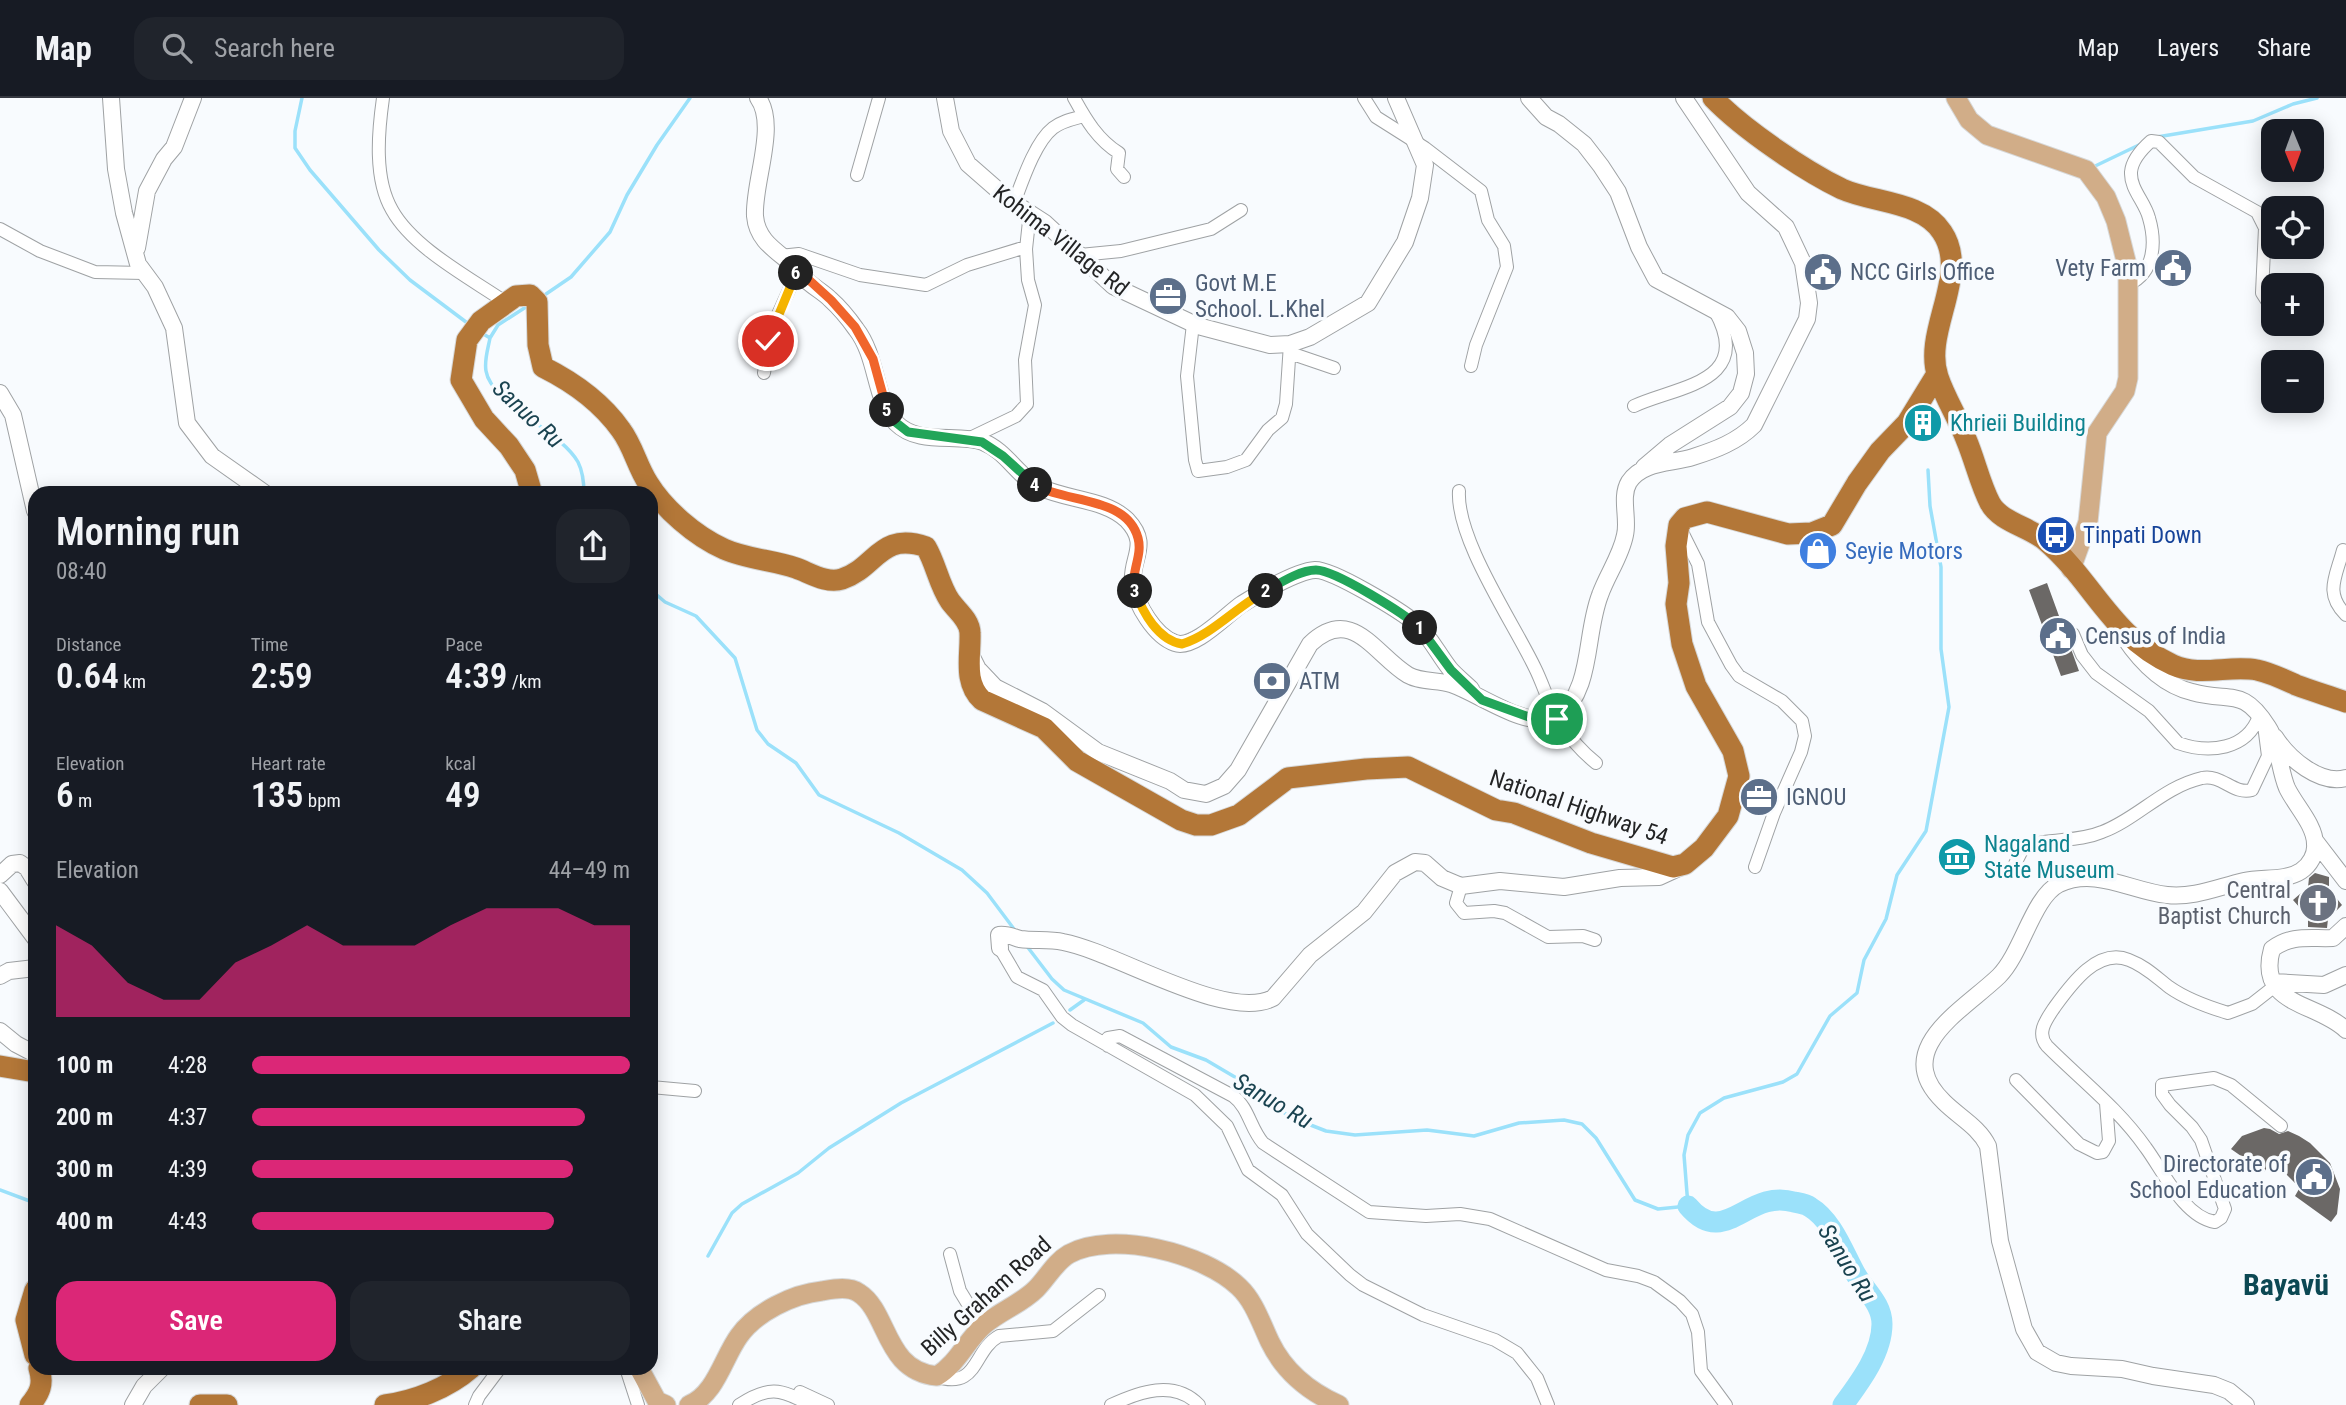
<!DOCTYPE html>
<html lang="en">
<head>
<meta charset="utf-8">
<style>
  :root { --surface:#171b24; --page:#20242c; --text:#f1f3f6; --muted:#9ea1a6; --line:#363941; --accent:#db2777 }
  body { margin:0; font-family:"Roboto Condensed",sans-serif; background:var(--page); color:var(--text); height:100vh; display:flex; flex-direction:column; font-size:26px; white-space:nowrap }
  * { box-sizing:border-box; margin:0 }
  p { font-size:23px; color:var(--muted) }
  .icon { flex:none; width:38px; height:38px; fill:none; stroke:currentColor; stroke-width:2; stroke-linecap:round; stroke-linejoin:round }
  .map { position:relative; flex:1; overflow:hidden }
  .drawer { position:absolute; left:28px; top:388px; width:630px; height:889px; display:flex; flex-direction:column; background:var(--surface); border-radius:21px; box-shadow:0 4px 18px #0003 }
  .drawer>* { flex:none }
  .needle { width:46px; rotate:179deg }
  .controls { position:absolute; left:2261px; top:21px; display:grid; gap:14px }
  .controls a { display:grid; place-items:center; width:63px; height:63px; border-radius:14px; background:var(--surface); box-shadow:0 4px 18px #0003; font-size:35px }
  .pin { position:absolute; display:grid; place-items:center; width:60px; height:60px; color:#fff; margin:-30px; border:4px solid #fff; border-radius:50%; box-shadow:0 2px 7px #0007 }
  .km { position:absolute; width:35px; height:35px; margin:-18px; border-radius:50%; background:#222; color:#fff; font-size:19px; line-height:35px; text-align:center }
  .round { display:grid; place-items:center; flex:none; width:74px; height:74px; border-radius:21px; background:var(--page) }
  .overview { display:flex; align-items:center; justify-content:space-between; height:119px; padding:0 28px }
  h1 { font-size:38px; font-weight:600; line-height:52px }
  .metrics { display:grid; grid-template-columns:repeat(3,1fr); gap:10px; height:119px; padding:7px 28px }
  .metrics div { display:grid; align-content:center }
  .metrics b { font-size:35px; font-weight:600 }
  .metrics small { font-size:19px; font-weight:400 }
  .metrics p { font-size:19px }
  .chart { height:196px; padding:14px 28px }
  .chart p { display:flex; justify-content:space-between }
  .chart svg { width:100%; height:126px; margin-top:7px; fill:var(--accent); opacity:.7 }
  .button { display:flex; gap:14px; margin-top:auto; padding:14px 28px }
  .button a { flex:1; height:80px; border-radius:21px; background:var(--accent); color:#fff; font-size:28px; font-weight:600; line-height:80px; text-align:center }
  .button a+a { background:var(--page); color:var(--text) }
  ul { padding:0 28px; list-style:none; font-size:23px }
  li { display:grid; grid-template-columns:112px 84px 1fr; align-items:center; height:52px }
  li i { height:18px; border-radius:9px; background:var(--accent) }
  header { display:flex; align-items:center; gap:42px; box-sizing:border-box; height:98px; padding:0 35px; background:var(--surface); border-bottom:2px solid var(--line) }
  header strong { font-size:33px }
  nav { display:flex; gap:38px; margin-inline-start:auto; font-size:24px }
  .search { width:490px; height:63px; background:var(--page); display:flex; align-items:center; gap:18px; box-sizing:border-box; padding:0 24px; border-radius:21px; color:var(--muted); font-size:26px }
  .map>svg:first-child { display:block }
</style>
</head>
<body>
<header>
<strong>Map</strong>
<div class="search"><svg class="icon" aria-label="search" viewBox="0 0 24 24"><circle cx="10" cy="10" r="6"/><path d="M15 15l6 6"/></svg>Search here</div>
<nav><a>Map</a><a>Layers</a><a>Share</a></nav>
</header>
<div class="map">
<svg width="2346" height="1307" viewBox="0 0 2346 1307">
  <rect width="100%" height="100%" fill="#f8fbfe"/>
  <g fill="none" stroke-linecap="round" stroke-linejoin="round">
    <path stroke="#9be1fa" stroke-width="3.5" d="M302 0 295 33V50L310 72 379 152 410 182 466 224
      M2157 39 2253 23 2293 6 2317 0
      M2091 70 2141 46
      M546 196 571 179 610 134 627 97 657 47 690 0
      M485 237 490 240C488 251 484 262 486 273 491 305 561 333 578 364 583 374 584 384 584 396
      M490 240 498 227 529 207
      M651 492 665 504 696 518 735 560 757 632 768 646 796 665 819 697 899 735 962 772 987 795 1017 835
      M1026 847 1052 881 1064 892 1143 925 1171 949 1206 962 1245 985 1290 1019 1326 1033 1355 1037 1427 1032 1474 1038 1519 1025 1564 1022 1582 1026 1596 1040 1635 1102 1658 1111 1688 1108 1684 1057 1688 1037 1700 1015 1724 1000 1783 984 1797 976 1830 918 1857 895 1864 862 1886 821 1897 777 1926 733 1949 609 1941 551V469L1930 408 1928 372
      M1070 912 1084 902
      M0 1092 35 1105
      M708 1158 732 1115 742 1106 798 1075 829 1050 901 1005 1053 925"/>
    <path stroke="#9be1fa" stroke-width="21" d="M1688 1108C1725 1152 1747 1090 1794 1104 1799 1105 1806 1106 1810 1109 1832 1122 1843 1153 1855 1175 1864 1192 1882 1205 1882 1226 1882 1255 1860 1284 1843 1307"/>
  </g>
  <path fill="#6b6866" d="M2047 485 2079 573 2061 578 2029 492Z
    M2315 775 2329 779V791L2342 807 2328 821 2327 830 2308 829V819L2293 802 2308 789 2309 780Z
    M2264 1030 2270 1031 2279 1036 2288 1033 2299 1038 2310 1045 2330 1065 2340 1091 2337 1116 2331 1124 2295 1098 2299 1091 2296 1086 2281 1071 2269 1067 2264 1074 2231 1051 2242 1038Z"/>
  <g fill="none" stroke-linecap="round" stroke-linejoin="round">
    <g stroke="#9fa2a4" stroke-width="14">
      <path id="street" d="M383 0C378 35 374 81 392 112 413 150 470 180 505 204
        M1074 0C1086 22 1098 42 1119 55L1117 71 1124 79
        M1364 0 1376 19 1425 50 1481 93 1488 122 1504 148 1507 169 1476 247 1471 268
        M857 77 879 0
        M1014 105C1022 84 1035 44 1053 30 1062 23 1073 21 1084 18
        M0 131 40 153 95 174 144 175
        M1080 157 1121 153 1211 131 1241 112
        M780 158 799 156 860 177 926 187 967 167 1026 149
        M2129 186C2155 174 2156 144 2149 120 2145 104 2130 91 2131 74 2132 62 2142 51 2151 43L2159 44 2194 79 2257 114 2265 130 2262 195 2271 209
        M1193 226 1187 278 1195 362 1198 373 1227 369 1246 362 1268 332 1282 320 1286 306 1290 246
        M1290 255 1334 270
        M764 275 771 232 798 172
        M1634 308C1677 288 1755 285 1715 213
        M966 342 1016 318 1027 306 1025 262 1035 207 1028 182 1026 151 1030 114
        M1459 393C1456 441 1513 524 1535 570 1544 588 1549 608 1560 625 1570 640 1581 653 1596 665
        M1679 428 1698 466 1708 524 1731 567 1739 578 1782 603 1802 623 1805 638 1801 654 1774 715 1755 769
        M2343 452C2336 479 2324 495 2346 517
        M2073 536 2082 557 2096 575 2149 613 2178 645C2209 656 2247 652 2259 618
        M2014 768 2023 750C2048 739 2076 745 2102 734 2137 721 2163 689 2202 680 2222 676 2233 697 2252 692L2268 658 2264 627
        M1461 788 1456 805 1464 815 1494 813 1505 815 1548 839 1583 838 1595 842
        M1000 850 1017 879 1043 892 1062 919 1072 927 1195 997 1227 1028 1248 1072 1282 1097 1307 1136 1350 1177 1363 1187 1423 1217 1495 1242 1517 1255 1537 1280 1548 1307
        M2275 888 2252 906 2228 915C2208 909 2186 901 2169 889 2156 879 2145 868 2129 862 2097 849 2070 888 2054 910 2046 922 2036 935 2047 948 2080 981 2119 1011 2146 1050 2163 1073 2184 1119 2215 1124L2221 1120 2225 1111 2201 1042 2192 1029 2170 1007 2162 996V987L2214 980 2231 987 2281 1028
        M1108 948V940L1120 938 1233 998C1249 1010 1250 1030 1263 1045L1369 1114 1426 1118 1460 1116 1490 1121 1606 1172 1638 1178 1654 1184 1680 1203 1692 1216 1698 1234 1701 1273 1726 1307
        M2016 982 2079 1046 2097 1055 2103 1054 2109 1043 2106 1005
        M651 989 695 993
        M950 1156 960 1193 982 1229
        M626 1270 638 1307
        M935 1278C979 1293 972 1253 999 1238L1053 1233 1099 1197
        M800 1294 828 1307
        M475 1307 479 1298 500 1270
        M739 1307C768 1288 780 1290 810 1307
        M1111 1307C1139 1294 1174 1281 1199 1307"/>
    </g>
    <g stroke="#9fa2a4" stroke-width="18">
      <path id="secondary" d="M111 0 116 71 124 115 138 166 155 189 174 230 187 325 212 358 266 396
        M758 0C778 27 753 85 755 118 757 142 775 152 792 166 796 170 799 175 803 179 811 188 822 193 830 201 839 209 849 221 856 231 878 259 874 302 896 325 919 348 956 335 983 344 1007 353 1019 381 1042 390 1068 402 1105 401 1127 422 1151 447 1130 460 1133 486 1136 507 1155 538 1175 545 1194 552 1227 516 1242 506 1258 496 1297 473 1315 472 1332 471 1401 513 1415 525 1430 538 1438 556 1450 571 1456 578 1464 584 1471 591
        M945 0 951 33 968 66 1008 101 1045 125 1113 188 1198 228 1270 247 1290 246 1310 239 1368 205 1405 144 1420 100 1425 67 1396 0
        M1529 0 1546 19 1559 26 1584 46 1601 68 1618 94 1639 149 1656 181 1727 219 1738 233 1745 255 1746 276 1741 295 1730 309 1670 347 1644 369
        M137 150 147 93 164 61 174 49 193 0
        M0 295 13 317 35 413
        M2124 539C2140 563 2163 587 2192 594 2231 605 2242 588 2268 629 2279 646 2279 671 2287 690 2295 707 2315 727 2315 746 2316 756 2310 767 2301 773 2286 783 2262 779 2244 783 2218 789 2194 800 2167 797 2131 793 2095 769 2059 786 2033 799 2022 855 1999 878 1964 912 1889 951 1944 1004 1959 1019 1979 1029 1988 1048L2000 1143 2024 1231 2037 1254 2056 1265 2071 1268 2122 1271 2153 1278 2214 1287 2229 1293 2246 1307
        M970 555 978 571 995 589 1042 613 1098 654 1170 683 1184 692 1206 696 1224 688 1238 672 1310 546C1352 506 1375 557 1408 577 1420 584 1437 582 1451 586 1482 597 1522 629 1557 621 1594 589 1584 539 1600 497 1607 477 1621 458 1625 437 1629 421 1620 399 1629 384 1643 363 1671 366 1693 359 1715 352 1737 344 1754 327L1807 221 1809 205 1803 165 1786 129 1748 95 1684 0
        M2275 639C2289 661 2320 687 2346 680
        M2316 744 2346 783
        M0 777 12 766 20 765 27 770 35 783
        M0 793 35 840
        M2346 828 2333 840C2310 841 2292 836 2272 851 2256 908 2317 904 2346 932
        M1000 850 999 837C1007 836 1013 839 1020 841 1034 843 1049 841 1063 844 1116 854 1226 924 1273 900L1310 857 1364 814 1395 775 1415 764 1425 765 1442 780 1461 788 1500 783 1564 789 1620 780 1659 779 1683 768
        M0 878 9 873 35 870
        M2273 884 2324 887 2346 877
        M0 933 16 946 35 956
        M133 1307 144 1288 162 1270"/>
    </g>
    <g stroke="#d7d8d8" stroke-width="21">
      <path id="primary" d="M1956 0 1969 22 1987 37 2086 72 2106 99 2116 123 2128 171V280L2125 293 2097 335 2088 424 2071 471
        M639 1270 657 1303 666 1307
        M689 1307C716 1296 723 1260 739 1238 756 1214 793 1196 822 1193 834 1191 849 1188 859 1195 889 1214 884 1273 937 1278 958 1265 966 1243 984 1227 1000 1213 1021 1206 1036 1191 1047 1180 1055 1164 1069 1156 1112 1132 1204 1155 1239 1189 1254 1203 1261 1225 1270 1244 1284 1273 1310 1294 1339 1307"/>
    </g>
    <g stroke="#d7d8d8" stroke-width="23">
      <path id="highway" d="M1713 0C1743 31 1803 72 1842 91 1873 105 1922 103 1942 134 1971 177 1922 233 1938 279 1945 300 1958 320 1966 341 1975 362 1980 386 1990 405 2000 424 2030 429 2046 443 2093 483 2111 539 2173 567 2200 579 2229 567 2257 572 2271 575 2283 581 2296 587 2312 593 2329 598 2346 604
        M532 396 525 372 509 348 484 321 461 282 467 242 481 223 516 198 530 197 537 204 538 247 543 269C573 284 602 305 621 332 633 348 637 368 648 385 664 411 695 438 724 451 746 461 773 462 796 470 810 475 827 486 842 481 876 470 880 433 926 449 936 466 939 487 950 503 957 513 970 522 970 535 971 558 963 584 982 602L1044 630 1077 663 1181 722 1196 727H1211L1239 717 1288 680 1366 671 1408 669 1496 712 1514 715 1591 745 1673 769 1685 766 1704 750 1728 718 1739 678 1733 653 1696 588 1682 546 1676 506 1679 485 1676 448 1679 427 1685 420 1707 414 1788 436 1812 435 1832 427 1857 385 1880 353 1907 325 1937 276
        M0 968 35 974
        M35 1192 26 1222 35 1257
        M30 1307C40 1295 44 1286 39 1270
        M200 1307H227
        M385 1307C415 1303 448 1290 471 1270"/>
    </g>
    <use href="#street" stroke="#fff" stroke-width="12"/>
    <use href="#secondary" stroke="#fff" stroke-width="16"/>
    <use href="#primary" stroke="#d1ad88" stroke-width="19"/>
    <use href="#highway" stroke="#b37738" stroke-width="21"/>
  </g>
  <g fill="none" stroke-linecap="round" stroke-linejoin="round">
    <g stroke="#fff" stroke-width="14">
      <path id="split-1" d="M1420 530 1451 572 1482 602 1529 619 1543 622 1557 621"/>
    </g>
    <g stroke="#fff" stroke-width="14">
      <path id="split-2" d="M1266 493C1280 485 1300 472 1316 472 1335 472 1405 516 1420 530"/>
    </g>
    <g stroke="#fff" stroke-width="14">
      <path id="split-3" d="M1135 493C1143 515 1158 542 1182 546 1212 537 1237 508 1266 493"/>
    </g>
    <g stroke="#fff" stroke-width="14">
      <path id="split-4" d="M1035 387C1065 405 1127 398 1138 440 1143 458 1130 474 1135 493"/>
    </g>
    <g stroke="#fff" stroke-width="14">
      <path id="split-5" d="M887 312 894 323 908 334 982 344 1003 358 1035 387"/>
    </g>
    <g stroke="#fff" stroke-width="14">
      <path id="split-6" d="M796 175 798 172 831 202 855 229 873 261 887 312"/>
    </g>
    <g stroke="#fff" stroke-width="14">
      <path id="split-7" d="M768 243 796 175"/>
    </g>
    <use href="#split-1" stroke="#22a559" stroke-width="9"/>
    <use href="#split-2" stroke="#22a559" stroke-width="9"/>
    <use href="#split-3" stroke="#f5b400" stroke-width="9"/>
    <use href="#split-4" stroke="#f0652b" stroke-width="9"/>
    <use href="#split-5" stroke="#22a559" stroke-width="9"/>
    <use href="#split-6" stroke="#f0652b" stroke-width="9"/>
    <use href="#split-7" stroke="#f5b400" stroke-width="9"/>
  </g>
  <defs>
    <g id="civic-disc" transform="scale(2.0125)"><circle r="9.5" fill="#5c6f8a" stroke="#f8fbfe"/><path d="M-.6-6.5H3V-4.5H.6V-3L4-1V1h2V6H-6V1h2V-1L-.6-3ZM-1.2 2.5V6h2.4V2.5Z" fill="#fff"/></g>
    <g id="office-disc" transform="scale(2.0125)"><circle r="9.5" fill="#5c6f8a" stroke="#f8fbfe"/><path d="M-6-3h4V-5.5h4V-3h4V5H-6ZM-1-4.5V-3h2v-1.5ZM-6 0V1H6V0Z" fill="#fff"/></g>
    <g id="building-disc" transform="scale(2.0125)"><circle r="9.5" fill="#0f9aa8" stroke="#f8fbfe"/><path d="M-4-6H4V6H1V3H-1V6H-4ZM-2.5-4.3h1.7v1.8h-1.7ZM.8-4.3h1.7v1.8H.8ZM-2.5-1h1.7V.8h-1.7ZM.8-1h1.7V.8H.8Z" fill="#fff"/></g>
    <g id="bus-disc" transform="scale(2.0125)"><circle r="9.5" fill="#1a4fb4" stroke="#f8fbfe"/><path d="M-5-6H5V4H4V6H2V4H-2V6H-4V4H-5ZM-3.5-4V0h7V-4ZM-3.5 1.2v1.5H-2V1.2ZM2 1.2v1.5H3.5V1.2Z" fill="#fff"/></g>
    <g id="shop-disc" transform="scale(2.0125)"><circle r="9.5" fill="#3f7fe0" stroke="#f8fbfe"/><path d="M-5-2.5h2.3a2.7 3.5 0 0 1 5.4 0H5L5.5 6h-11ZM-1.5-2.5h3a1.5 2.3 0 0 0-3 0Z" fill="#fff"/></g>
    <g id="bank-disc" transform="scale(2.0125)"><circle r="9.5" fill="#5c6f8a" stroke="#f8fbfe"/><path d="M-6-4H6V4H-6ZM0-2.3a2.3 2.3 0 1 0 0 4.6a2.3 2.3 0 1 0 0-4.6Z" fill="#fff"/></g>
    <g id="museum-disc" transform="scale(2.0125)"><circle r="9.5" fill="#0f9aa8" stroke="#f8fbfe"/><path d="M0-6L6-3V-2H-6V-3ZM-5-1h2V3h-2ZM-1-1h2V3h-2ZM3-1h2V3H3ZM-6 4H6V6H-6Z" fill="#fff"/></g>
    <g id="church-disc" transform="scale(2.0125)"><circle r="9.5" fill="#6b7280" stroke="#f8fbfe"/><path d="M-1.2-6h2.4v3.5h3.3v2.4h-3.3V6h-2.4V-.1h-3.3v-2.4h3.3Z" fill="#fff"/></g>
  </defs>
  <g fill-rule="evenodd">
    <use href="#civic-disc" x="2173" y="170"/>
    <use href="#civic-disc" x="1823" y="174"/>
    <use href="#office-disc" x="1168" y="198"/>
    <use href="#building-disc" x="1923" y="325"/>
    <use href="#bus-disc" x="2056" y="437"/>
    <use href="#shop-disc" x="1818" y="453"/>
    <use href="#civic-disc" x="2058" y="538"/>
    <use href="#bank-disc" x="1272" y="583"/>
    <use href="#office-disc" x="1759" y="699"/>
    <use href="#museum-disc" x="1957" y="759"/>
    <use href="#church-disc" x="2318" y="805"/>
    <use href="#civic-disc" x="2314" y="1079"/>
  </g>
  <g text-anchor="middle" stroke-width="7" stroke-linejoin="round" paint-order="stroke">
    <g font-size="23" fill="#232425" stroke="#f8fbfe">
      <text transform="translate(1061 142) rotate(38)" y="8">Kohima Village Rd</text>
      <text transform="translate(1579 709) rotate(19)" y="8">National Highway 54</text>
      <text transform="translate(986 1198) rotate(-42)" y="8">Billy Graham Road</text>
    </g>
    <g font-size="23" fill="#4e5e75" stroke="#f8fbfe" text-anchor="start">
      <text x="2146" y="178" text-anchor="end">Vety Farm</text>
      <text x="1850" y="182">NCC Girls Office</text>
      <text x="1195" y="193">Govt M.E<tspan x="1195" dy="26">School. L.Khel</tspan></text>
      <text x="2085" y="546">Census of India</text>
      <text x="1299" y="591">ATM</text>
      <text x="1786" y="707">IGNOU</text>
      <text x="2287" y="1074" text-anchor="end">Directorate of<tspan x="2287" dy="26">School Education</tspan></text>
    </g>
    <g font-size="23" fill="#0d838f" stroke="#f8fbfe" text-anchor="start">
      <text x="1950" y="333">Khrieii Building</text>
      <text x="1984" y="754">Nagaland<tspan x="1984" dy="26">State Museum</tspan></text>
    </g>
    <g font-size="23" fill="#164399" stroke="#f8fbfe" text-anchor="start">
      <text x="2083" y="445">Tinpati Down</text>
    </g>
    <g font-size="23" fill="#366cbe" stroke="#f8fbfe" text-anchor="start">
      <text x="1845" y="461">Seyie Motors</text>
    </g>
    <g font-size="23" fill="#5b616d" stroke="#f8fbfe" text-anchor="end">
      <text x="2291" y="800">Central<tspan x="2291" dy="26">Baptist Church</tspan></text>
    </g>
    <g font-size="24" font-style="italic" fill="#1a4350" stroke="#f8fbfe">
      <text transform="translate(528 316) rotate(43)" y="8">Sanuo Ru</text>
      <text transform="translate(1273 1003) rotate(30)" y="8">Sanuo Ru</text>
      <text transform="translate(1847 1165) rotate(58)" y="8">Sanuo Ru</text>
    </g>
    <g font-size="30" font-weight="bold" fill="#0c4853" stroke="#f8fbfe">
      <text x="2286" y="1197">Bayavü</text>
    </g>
  </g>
</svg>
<div class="controls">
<a><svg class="needle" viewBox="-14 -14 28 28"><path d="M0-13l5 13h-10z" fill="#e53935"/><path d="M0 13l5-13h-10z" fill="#9ea1a6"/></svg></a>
<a><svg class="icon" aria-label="locate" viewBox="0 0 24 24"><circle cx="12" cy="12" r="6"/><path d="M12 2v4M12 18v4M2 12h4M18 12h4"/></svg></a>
<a>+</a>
<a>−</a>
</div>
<div class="pin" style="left:1557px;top:621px;background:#1e9e55"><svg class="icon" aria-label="arrive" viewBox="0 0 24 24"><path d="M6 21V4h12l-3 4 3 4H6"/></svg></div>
<div class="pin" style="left:768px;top:243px;background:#d93025"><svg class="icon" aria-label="check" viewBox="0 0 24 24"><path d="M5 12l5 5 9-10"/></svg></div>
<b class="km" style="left:1420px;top:530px">1</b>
<b class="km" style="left:1266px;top:493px">2</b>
<b class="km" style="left:1135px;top:493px">3</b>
<b class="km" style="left:1035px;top:387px">4</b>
<b class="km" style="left:887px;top:312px">5</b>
<b class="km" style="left:796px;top:175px">6</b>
<section class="drawer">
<div class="overview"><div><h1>Morning run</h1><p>08:40</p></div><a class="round"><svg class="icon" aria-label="share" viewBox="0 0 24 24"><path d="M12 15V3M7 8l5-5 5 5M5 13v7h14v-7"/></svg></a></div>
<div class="metrics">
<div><p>Distance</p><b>0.64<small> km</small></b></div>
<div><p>Time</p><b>2:59</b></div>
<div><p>Pace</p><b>4:39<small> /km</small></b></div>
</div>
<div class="metrics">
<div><p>Elevation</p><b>6<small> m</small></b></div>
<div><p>Heart rate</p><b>135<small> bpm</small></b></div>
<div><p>kcal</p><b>49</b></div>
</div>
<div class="chart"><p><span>Elevation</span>44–49 m</p>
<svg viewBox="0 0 160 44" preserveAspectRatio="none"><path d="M0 44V12L10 19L20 32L30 38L40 38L50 25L60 19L70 12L80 19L90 19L100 19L110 12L120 6L130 6L140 6L150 12L160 12V44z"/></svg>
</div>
<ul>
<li><b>100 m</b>4:28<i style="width:100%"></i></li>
<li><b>200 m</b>4:37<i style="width:88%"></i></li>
<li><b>300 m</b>4:39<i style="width:85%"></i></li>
<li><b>400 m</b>4:43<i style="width:80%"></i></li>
</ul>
<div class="button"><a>Save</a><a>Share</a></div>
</section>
</div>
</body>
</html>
